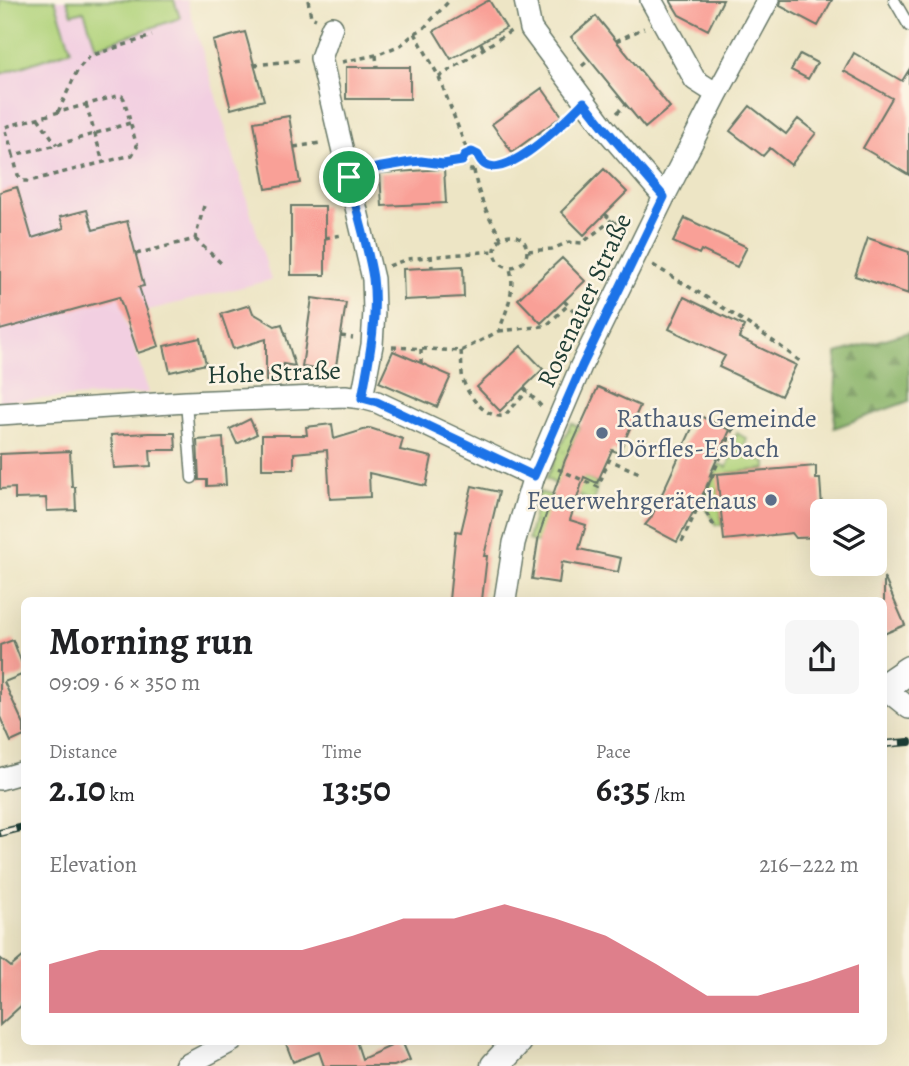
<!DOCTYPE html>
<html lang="en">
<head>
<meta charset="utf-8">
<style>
  :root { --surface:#fff; --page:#f6f6f6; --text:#202124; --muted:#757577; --accent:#d1495b }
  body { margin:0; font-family:Alegreya,serif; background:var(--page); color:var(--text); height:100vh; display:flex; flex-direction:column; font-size:26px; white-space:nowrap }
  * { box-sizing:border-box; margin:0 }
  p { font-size:23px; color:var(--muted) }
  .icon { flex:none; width:38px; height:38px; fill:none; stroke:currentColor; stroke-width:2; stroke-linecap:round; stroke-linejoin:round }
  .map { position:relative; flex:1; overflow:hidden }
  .panel { position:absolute; left:21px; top:597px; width:866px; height:448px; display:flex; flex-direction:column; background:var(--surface); border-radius:10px; box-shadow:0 7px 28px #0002 }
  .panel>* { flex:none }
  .tools { position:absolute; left:810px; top:499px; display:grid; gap:14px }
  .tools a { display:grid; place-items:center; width:77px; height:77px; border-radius:10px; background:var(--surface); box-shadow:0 7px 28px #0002; font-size:35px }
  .pin { position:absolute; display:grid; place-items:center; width:60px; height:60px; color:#fff; margin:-30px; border:4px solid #fff; border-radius:50%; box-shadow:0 2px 7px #0007 }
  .round { display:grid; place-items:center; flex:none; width:74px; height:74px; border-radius:10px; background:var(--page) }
  .head { display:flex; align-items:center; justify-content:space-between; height:119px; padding:0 28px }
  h1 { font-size:38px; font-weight:600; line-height:52px }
  .stats { display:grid; grid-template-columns:repeat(3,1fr); gap:10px; height:119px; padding:7px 28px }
  .stats div { display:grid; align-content:center }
  .stats b { font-size:35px; font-weight:600 }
  .stats small { font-size:19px; font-weight:400 }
  .stats p { font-size:19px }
  .chart { height:196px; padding:14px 28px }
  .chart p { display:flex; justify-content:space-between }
  .chart svg { width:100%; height:126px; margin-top:7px; fill:var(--accent); opacity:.7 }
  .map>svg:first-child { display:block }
</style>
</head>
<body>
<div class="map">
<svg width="909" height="1066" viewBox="0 0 909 1066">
  <defs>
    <pattern id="forest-firs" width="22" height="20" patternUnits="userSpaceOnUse" patternTransform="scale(1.75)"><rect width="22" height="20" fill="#8cb56c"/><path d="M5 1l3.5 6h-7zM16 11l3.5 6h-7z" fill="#72945a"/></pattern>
    <pattern id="park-dots" width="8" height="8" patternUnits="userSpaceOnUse" patternTransform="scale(1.75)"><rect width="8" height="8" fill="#b1d37c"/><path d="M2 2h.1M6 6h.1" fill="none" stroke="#98b66c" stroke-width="1.8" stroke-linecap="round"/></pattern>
  </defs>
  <rect width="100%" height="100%" fill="#fcf5e5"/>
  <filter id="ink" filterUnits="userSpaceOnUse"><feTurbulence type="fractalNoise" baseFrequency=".0143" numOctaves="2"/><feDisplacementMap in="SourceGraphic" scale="14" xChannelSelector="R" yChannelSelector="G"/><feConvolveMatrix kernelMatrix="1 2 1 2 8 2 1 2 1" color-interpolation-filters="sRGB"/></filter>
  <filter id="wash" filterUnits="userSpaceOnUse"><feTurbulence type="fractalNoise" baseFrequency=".00686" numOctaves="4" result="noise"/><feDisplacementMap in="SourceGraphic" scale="28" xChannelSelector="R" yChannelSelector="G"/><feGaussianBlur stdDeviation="1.57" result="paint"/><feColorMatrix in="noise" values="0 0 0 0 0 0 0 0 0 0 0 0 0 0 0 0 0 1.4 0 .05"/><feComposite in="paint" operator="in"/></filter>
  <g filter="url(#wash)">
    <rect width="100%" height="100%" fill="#ede5c5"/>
    <path fill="#f2cfe1" d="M0 0H187L271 280 124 316 149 393 0 401Z"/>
    <path fill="#b1d37c" stroke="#688858" stroke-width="2" d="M0 0H55L71 50 0 74Z
      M67 0H174L180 18 96 47 84 11 72 14Z
      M737 433 747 439 742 452 766 462V469L728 473 729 487 719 489 722 525H716L706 509 709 502 703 499 719 464 727 467 731 457 727 454Z"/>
    <path fill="url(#forest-firs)" stroke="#567950" stroke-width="2" d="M909 332V401L834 428 837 353Z"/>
    <path fill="url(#park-dots)" stroke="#688858" stroke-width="2" d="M571 423 580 427 562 467 597 483 594 503 546 479Z
      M540 492 553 496 574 553 528 540Z"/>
    <g id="blocks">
      <path fill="#f9a097" d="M489 0 506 28 451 59 434 31Z
        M670 0H723L708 30 679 15Z
        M781 0H832L818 26 780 6Z
        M596 16 670 107 645 128 571 37Z
        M245 32 264 100 231 109 213 41Z
        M854 53 902 81 909 70V175L863 148 892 98 844 71Z
        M800 54 817 63 808 79 791 70Z
        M346 67H410V99H346Z
        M542 88 562 116 512 152 492 124Z
        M750 106 786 134 798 119 816 133 791 165 770 148 763 156 730 131Z
        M289 116 300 183 266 189 254 122Z
        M444 169 446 203 382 206 380 173Z
        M604 169 627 192 584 235 561 212Z
        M17 187 32 238 64 228 60 217 87 210 93 230 127 221 144 286 139 287 159 346 138 353 119 297 0 330V192Z
        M291 206H325V275H291Z
        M685 218 747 247 737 267 701 250 699 254 673 242Z
        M868 238 909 252V294L855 276Z
        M562 258 585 281 541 323 518 299Z
        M463 266 464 297 404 300 403 269Z
        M684 297 744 326 739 338 796 365 781 396 719 367 725 356 669 329Z
        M312 298 346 303 335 372 302 367Z
        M250 305 253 313 275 326 282 324 284 331 286 333H285L295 366 283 364V381H266V339L233 349 221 314Z
        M200 338 206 364 170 372 164 346Z
        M521 346 543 369 500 411 477 387Z
        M393 351 451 376 437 407 379 382Z
        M598 387 640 406 619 453 612 450 597 483 584 477 570 520 586 525 579 549 621 558 618 572 562 562 559 583 532 579 539 535 565 460Z
        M698 415 730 430 710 475 714 474 677 542 645 525 651 518Z
        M250 419 257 434 237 444 230 429Z
        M332 424 334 439 370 428 403 439 400 450 432 457 426 486 369 473 370 497 330 499 327 450 294 453V469H262V435H307L306 427Z
        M149 433H175L176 450H150L151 466 114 468 111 435Z
        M223 438 226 485 207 486V480H199L197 440Z
        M70 451 72 487H75L76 510 47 511 46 498 15 499V488L0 489V454Z
        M816 466V479H820L822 507V537L796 538 792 533 724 540 717 474Z
        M472 486 499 492 484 556H487L482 600H449L456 531 461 532Z
        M884 577 905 625 884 634Z
        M13 640 24 669V674L4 682 24 725V736L11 742 0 717V645Z
        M24 956V1003L0 1025V958L11 967Z
        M285 1041H356L362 1059 402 1041 410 1060 394 1066H324L319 1052 293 1062Z"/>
    </g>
  </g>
  <g filter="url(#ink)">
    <use href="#blocks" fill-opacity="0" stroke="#677867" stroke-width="2"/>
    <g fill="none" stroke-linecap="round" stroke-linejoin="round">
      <g stroke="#677867" stroke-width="13">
        <path id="lane" d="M894 0 909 26
          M186 402 192 478"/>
      </g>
      <g stroke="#677867" stroke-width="24">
        <path id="street" d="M525 0 531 29 603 126 664 197
          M651 0 695 80 717 94
          M332 27 321 58 373 279 374 311 372 345 362 398
          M0 414 186 402 345 396 362 398 377 402 534 476
          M505 600 514 543 534 476 581 366 664 197 717 94 768 0
          M884 688 909 708
          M0 779 24 772
          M185 1066 232 1041"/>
      </g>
      <g stroke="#677867" stroke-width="31">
        <path id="secondary" d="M884 687 909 670
          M495 1066 518 1041"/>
      </g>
      <path stroke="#677867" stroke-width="3.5" stroke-dasharray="5 5" stroke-linecap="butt" d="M308 0 311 17 316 19
        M415 33 423 29 450 0
        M616 41 644 28
        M481 43 484 50
        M376 55 377 67
        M342 62 376 55 401 45 415 33 439 77 511 31
        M254 65 301 60
        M582 66 589 60
        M439 77 468 153
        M86 104 103 162
        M58 112 78 69 90 56 152 36
        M617 113 626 105
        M38 118 57 145
        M539 132 544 140
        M294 147 320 143
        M463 161a9 9 0 1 1 18 0a9 9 0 1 1-18 0Z
        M13 155 5 127 117 96H122L124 99 137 147 132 155 29 181H23L18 175 13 155 57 145 130 123
        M481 161 489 166H504L544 140 571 114
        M411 162 412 171
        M474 170C478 198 488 215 501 238
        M367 171 411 162 421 161 443 164 462 161
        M605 214 624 231
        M495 251a16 16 0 1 1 32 0a16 16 0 1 1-32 0Z
        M325 238 342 235
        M195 239 221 263
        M528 251 552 249 569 242 582 243 612 220
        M136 254 195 239 205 202
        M431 255 432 267
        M653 265C704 296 754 325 801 362
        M389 266 407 259 494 251
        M564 301 583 320
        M499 331 537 327 547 325 568 305
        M341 336 353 338
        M392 347 461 351 499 331C506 312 516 289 510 269
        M421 349V363
        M461 351C462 360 461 371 463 380 468 396 485 418 504 416L527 392
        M524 388 542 407
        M558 469 598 487 609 460 642 474
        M698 507 705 511 714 526
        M682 542 736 423"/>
      <use href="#lane" stroke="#fff" stroke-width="10"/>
      <use href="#street" stroke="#fff" stroke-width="21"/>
      <use href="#secondary" stroke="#fff" stroke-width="28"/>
      <g stroke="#1f3d34" stroke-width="8">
        <path id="rail" d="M884 744 909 742
          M0 833 24 827"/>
      </g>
      <use href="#rail" stroke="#fcf5e5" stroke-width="5" stroke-dasharray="16" stroke-linecap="butt"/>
    </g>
  </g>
  <g fill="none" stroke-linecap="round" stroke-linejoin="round" filter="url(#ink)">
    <g stroke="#fff" stroke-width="14">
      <path id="route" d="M584 102 603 126 664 197 582 366 534 476 377 402 362 398C369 359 378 318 373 278 368 246 356 210 349 177L376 168 411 162 421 161 443 164 462 161 465 155 472 152 478 155C494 196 569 117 584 102Z"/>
    </g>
    <use href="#route" stroke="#1a73e8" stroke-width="9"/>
  </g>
  <g fill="#5c6f8a" stroke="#fcf5e5" stroke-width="2.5">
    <circle cx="602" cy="433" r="7"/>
    <circle cx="771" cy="500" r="7"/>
  </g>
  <g text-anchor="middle" stroke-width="5" stroke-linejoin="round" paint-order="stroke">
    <g font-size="26" fill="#1f3d34" stroke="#fcf5e5">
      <text transform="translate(584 300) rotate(-65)" y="9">Rosenauer Straße</text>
      <text transform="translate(274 372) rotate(-2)" y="9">Hohe Straße</text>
    </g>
    <g font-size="26" fill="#4e5e75" stroke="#fcf5e5" text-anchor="start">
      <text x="616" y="427">Rathaus Gemeinde<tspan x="616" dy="30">Dörfles-Esbach</tspan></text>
      <text x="757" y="509" text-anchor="end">Feuerwehrgerätehaus</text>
    </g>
  </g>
</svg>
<div class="tools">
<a><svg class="icon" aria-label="layers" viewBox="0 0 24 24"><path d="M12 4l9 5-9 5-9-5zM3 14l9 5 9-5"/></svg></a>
</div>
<div class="pin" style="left:349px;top:177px;background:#1e9e55"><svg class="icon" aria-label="arrive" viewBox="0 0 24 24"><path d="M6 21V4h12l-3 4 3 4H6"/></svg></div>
<section class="panel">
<div class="head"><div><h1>Morning run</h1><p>09:09 · 6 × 350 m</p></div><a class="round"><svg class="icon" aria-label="share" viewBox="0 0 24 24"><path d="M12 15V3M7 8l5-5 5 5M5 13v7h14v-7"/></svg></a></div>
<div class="stats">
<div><p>Distance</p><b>2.10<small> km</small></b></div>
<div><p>Time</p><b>13:50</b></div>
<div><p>Pace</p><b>6:35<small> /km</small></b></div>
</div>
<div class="chart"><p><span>Elevation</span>216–222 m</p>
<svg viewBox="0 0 160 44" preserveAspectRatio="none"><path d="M0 44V27L10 22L20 22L30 22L40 22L50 22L60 17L70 11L80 11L90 6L100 11L110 17L120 27L130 38L140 38L150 33L160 27V44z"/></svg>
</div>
</section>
</div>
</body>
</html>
